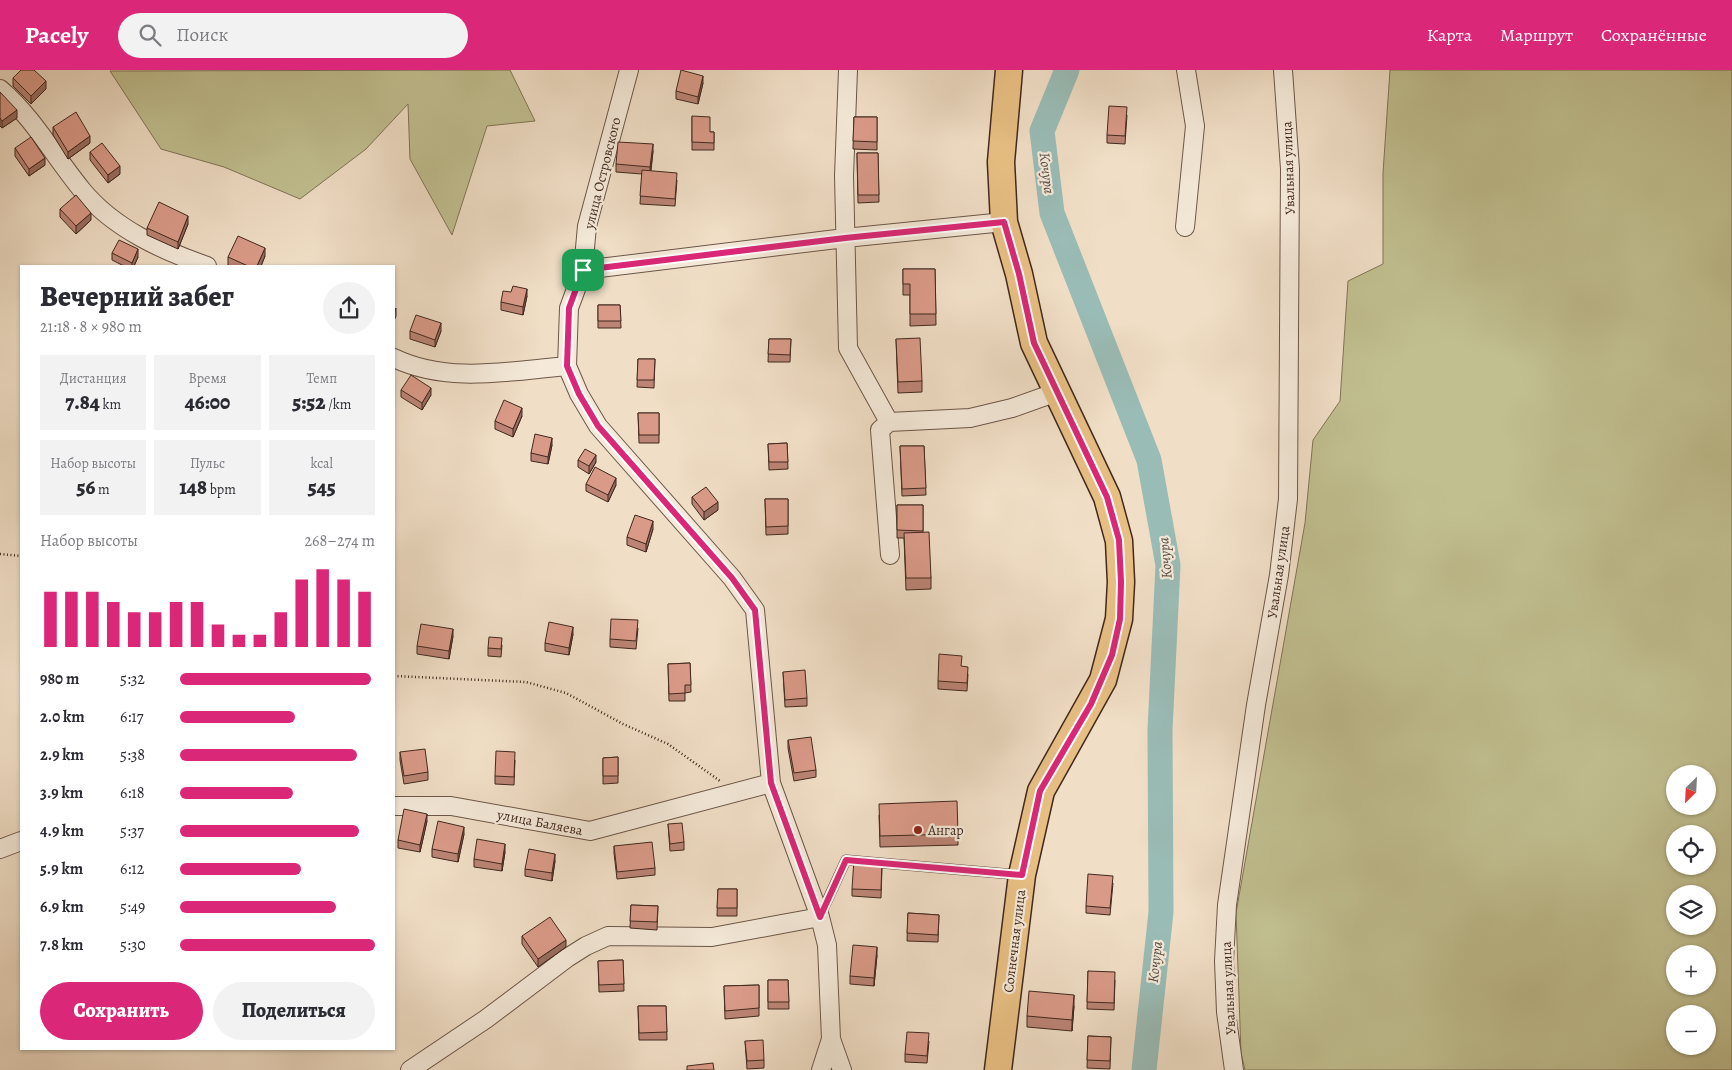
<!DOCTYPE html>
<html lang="ru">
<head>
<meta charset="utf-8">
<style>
  :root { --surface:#fff; --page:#f2f2f3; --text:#2b2b33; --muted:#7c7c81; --accent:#db2777 }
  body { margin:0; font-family:Alegreya,serif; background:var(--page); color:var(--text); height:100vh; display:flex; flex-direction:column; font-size:19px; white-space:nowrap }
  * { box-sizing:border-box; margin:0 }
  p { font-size:16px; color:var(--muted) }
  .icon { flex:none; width:28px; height:28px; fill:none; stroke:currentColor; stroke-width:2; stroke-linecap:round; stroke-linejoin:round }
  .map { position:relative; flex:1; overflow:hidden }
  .drawer { position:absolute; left:20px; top:195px; width:375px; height:785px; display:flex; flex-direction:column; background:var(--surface); border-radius:0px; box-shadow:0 1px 4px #0004 }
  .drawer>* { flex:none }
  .needle { width:32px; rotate:204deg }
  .tools { position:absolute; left:1666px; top:695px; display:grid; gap:10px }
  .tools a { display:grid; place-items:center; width:50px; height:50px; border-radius:50%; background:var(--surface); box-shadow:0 1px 4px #0004; font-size:25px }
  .pin { position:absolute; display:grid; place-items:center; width:42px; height:42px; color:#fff; margin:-21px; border-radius:10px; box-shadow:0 2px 8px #0006 }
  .round { display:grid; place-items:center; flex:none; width:52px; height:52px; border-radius:26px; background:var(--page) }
  .head { display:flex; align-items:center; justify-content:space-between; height:85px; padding:0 20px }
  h1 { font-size:28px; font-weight:800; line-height:38px }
  .metrics { display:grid; grid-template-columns:repeat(3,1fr); gap:8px; height:85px; padding:5px 20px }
  .metrics div { display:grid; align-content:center; border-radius:0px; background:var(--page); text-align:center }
  .metrics b { font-size:21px; font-weight:800 }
  .metrics small { font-size:14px; font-weight:400 }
  .metrics p { font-size:14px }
  .chart { height:140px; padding:10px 20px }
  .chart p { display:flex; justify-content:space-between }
  .chart svg { width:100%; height:90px; margin-top:5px; stroke:var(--accent); stroke-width:6 }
  .button { display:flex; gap:10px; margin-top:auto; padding:10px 20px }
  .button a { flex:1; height:58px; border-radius:30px; background:var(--accent); color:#fff; font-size:20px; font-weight:800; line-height:58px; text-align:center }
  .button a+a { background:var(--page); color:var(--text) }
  ul { padding:0 20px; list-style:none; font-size:16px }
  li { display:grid; grid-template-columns:80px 60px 1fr; align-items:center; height:38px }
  li i { height:12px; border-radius:6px; background:var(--accent) }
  header { display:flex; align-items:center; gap:30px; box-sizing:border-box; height:70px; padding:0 25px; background:var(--accent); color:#fff }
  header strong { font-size:24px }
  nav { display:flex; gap:28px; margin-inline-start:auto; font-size:18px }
  .search { width:350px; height:45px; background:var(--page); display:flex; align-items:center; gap:12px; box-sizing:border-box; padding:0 18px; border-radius:28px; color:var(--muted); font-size:19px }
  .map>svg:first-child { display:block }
</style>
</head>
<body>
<header>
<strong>Pacely</strong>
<div class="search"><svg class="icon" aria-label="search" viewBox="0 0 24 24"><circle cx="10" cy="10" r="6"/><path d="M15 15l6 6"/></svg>Поиск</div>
<nav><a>Карта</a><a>Маршрут</a><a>Сохранённые</a></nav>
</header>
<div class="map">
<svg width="1732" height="1000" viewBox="0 0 1732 1000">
  <rect width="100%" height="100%" fill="#f0dec6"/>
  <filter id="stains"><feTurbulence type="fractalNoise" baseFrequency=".004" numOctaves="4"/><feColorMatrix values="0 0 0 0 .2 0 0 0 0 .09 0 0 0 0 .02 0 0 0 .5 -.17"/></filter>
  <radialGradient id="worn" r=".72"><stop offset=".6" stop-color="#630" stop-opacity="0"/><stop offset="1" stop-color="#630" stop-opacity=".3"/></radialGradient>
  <path fill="#c1bf90" stroke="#817457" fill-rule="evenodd" d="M510 0 535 51 487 56 452 165 410 89 408 34 366 79 300 129 224 97 161 79 110 1Z
    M1390 0H1732V1000H1245L1241 983 1236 843 1305 453 1313 370 1340 331 1348 211 1383 194V103ZM1675 704H1708V736H1675ZM1675 764H1708V796H1675ZM1675 824H1708V856H1675ZM1675 884H1708V916H1675ZM1675 944H1708V976H1675Z"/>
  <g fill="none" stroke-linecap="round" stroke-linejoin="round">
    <path stroke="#9abcb6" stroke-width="25" d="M1067 0 1042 61 1052 143 1149 390 1168 495 1160 660 1161 842 1144 1000"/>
    <g stroke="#6d5648" stroke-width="11">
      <path id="service" d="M821 844 846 790 1020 805"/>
    </g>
    <g stroke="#6d5648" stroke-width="20">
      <path id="minor" d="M629 0 587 156 583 200 569 238 567 296 579 324 598 356 732 508 755 540 771 713 820 847 827 875 831 969 821 1000
        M848 0 844 106 848 278 889 352
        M0 19C33 47 54 86 82 120 113 158 161 180 207 196
        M1185 157 1195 56 1186 0
        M583 200 845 168 1004 152
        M394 288C448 314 509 301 567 296
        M890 485 880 360 889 352 970 348 1012 338 1057 322
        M394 736H451L590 761 771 713
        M0 779 21 771
        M831 969 842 1000
        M410 1000 486 949 567 888 586 876 608 866 712 867 820 847
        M1234 1000 1226 942 1224 891 1227 835 1256 635 1279 505 1288 429 1290 99 1283 0"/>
    </g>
    <g stroke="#41281e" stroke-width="29">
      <path id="primary" d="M998 1000 1022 805 1041 721 1103 610 1119 549 1121 512 1119 471 1107 427 1034 273 1019 204 1004 152 1001 92 1009 0"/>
    </g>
    <path stroke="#41281e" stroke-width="2.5" stroke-dasharray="1 2.5" stroke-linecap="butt" d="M0 484 21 486
      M394 606 526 612 566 623 623 654 668 674 720 711"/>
    <use href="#service" stroke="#f5eada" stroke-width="9"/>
    <use href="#minor" stroke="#f5eada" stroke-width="18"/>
    <use href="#primary" stroke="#e8bf83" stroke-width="26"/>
  </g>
  <path fill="#bb8475" stroke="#41281e" d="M13 8 46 19 31 34 13 16Z
    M703 13 698 34 676 29V21Z
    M0 22 17 48 2 58 0 56Z
    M1127 45 1125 74 1107 73V65Z
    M692 46 710 62H714V80H692Z
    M854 47H877V80L853 79Z
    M53 57 90 73 68 89 53 65Z
    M15 78 45 95 29 106 15 86Z
    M653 81 651 101 677 110 675 136 640 134 642 104 616 102V94Z
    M90 82 120 104 108 113 90 90Z
    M857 83H878L879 132 858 133Z
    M60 139 91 150 76 164 60 147Z
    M188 154 178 179 147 165V158Z
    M112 183 138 187 134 196H124L112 190Z
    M265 186 261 196H231L228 195V187Z
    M903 199H935L936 255 910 256V225H903Z
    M527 226 523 245 501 240V232Z
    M598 235H620L621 258H598Z
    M410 261H441L435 277 410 269Z
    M769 269H791L790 292H768Z
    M896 269 922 311V322L898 323Z
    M638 289H655L654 318 637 317Z
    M401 320 431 325 422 340 401 327Z
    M638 343H659V373H639Z
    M522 346 513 367 495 359V351Z
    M787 373 788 399 769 400 768 374Z
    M552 375 548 394 531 391V383Z
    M900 376H924L926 425 902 426Z
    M578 390 596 392 589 404 578 397Z
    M586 414 616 415 608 432 586 421Z
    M692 427 718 440 704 450 692 434Z
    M765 429H788V464L766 465Z
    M897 435H923V462L931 508V519L906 520 904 468H897Z
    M653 459 646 482 627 475V467Z
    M638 558 636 579 610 577V569Z
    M573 564 569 585 545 581V573Z
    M453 566 449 589 417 584V576Z
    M502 575 501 587 488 586V578Z
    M690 593 691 622 685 623V631H669L668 594Z
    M961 596 968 604 967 621 938 619V611Z
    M783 602 807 628V636L785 637Z
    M788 670 816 700V707L794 711 788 678Z
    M400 682 428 702V710L404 714 400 690Z
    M618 687V713L603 714V688Z
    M515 690 514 715 495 714V706Z
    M879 745 958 764V775L880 777Z
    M427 751 420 782 398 778V770Z
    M668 754 684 772V780L670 781Z
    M464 764 458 792 432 787V779Z
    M614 776 655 798V805L617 809 614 783Z
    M505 782 502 801 474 797V789Z
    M555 791 552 811 525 806V799Z
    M882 798 881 828 852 826V819Z
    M1113 813 1110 845 1086 843V836Z
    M718 819H737V846H717Z
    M631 835 658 836 657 860 630 858Z
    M908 843 939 845 938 872 907 871Z
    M522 866 566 877 538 897 522 874Z
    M877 885 874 916 850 914V906Z
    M623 890 624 921 599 922 598 891Z
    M1088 901 1115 910 1114 940 1087 939Z
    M768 910H788L789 939H768Z
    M759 915V946L725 949 724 916Z
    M638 936H666L667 970H639Z
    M1074 936 1072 961 1027 957V946Z
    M1088 966 1111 967 1110 999 1087 998Z
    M745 971 764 990V998L747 999Z
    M929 971 927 993 905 992V984Z"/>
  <path fill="#996c5f" stroke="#41281e" d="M703 6V13L698 34V27Z
    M46 11V19L31 34V26Z
    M17 40V48L2 58V51Z
    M90 66V73L68 89V82Z
    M653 74V81L650 105V97Z
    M45 88V95L29 106V99Z
    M120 96V104L108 113V105Z
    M91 143V150L76 164V156Z
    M188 146V154L178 179V172Z
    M265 178V186L261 196H257Z
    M138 179V187L134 196H132V193Z
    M527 219V226L523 245V237Z
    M396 238V246L394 251V243Z
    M441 253V261L435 277V270Z
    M431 318V325L422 340V333Z
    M522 338V346L513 367V359Z
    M552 368V375L548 394V387Z
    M596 385V392L589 404V396Z
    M616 408V415L608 432V425Z
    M718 432V440L704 450V442Z
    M653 451V459L646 482V474Z
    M573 557V564L569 585V578Z
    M453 559V566L449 589V581Z
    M427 744V751L420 782V775Z
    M464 757V764L458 792V784Z
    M505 774V782L502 801V794Z
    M555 784V791L552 811V803Z
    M566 870V877L538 897V889Z
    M877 877V885L874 916V908Z
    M1074 925V936L1072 961V950Z"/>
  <path fill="#da9a88" stroke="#41281e" d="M21 0H34L46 11 31 26 13 8Z
    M681 0 703 6 698 27 676 21Z
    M0 22 17 40 2 51 0 48Z
    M1109 36 1127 37 1125 66 1107 65Z
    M76 42 90 66 68 82 53 57Z
    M692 46 710 47V62H714V73L692 72Z
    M854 47H877V72L853 71Z
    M31 67 45 88 29 99 15 78Z
    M618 72 653 74 650 97 616 94Z
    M102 73 120 96 108 105 90 82Z
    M857 83H878L879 125H858Z
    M642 100 677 103 675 129 640 126Z
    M76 125 91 143 76 156 60 139Z
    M159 132 188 146 178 172 147 158Z
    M238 166 265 178 257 196H248L228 187Z
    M119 170 138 179 132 193 112 183Z
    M903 199H935L936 244H910V214H903Z
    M513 216 527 219 523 237 501 232 503 221 511 222Z
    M598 235H620L621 251H598Z
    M416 245 441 253 435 270 410 261Z
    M920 268 922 311 898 312 896 269Z
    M769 269H791L790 285 768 284Z
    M638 289H655L654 310H637Z
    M411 305 431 318 422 333 401 320Z
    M504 330 522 338 513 359 495 351Z
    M638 343H659V365H639Z
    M535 364 552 368 548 387 531 383Z
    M787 373 788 392H769L768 374Z
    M900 376H924L926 418 902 419Z
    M585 379 596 385 589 396 578 390Z
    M595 397 616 408 608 425 586 414Z
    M706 417 718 432 704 442 692 427Z
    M765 429H788V456L766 457Z
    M897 435H923V461L897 460Z
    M635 445 653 451 646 474 627 467Z
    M929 462 931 508H906L904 463Z
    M611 549 638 550 636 571 610 569Z
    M549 552 573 557 569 578 545 573Z
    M421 554 453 559 449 581 417 576Z
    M489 567 502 568 501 579 488 578Z
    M939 584 962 586 961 596 968 597 967 613 938 611Z
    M690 593 691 615H685V623L669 624 668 594Z
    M805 600 807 628 785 630 783 602Z
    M811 667 816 700 794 703 788 670Z
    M425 679 428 702 404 706 400 682Z
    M496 681 515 682 514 707 495 706Z
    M618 687V706H603V688Z
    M957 731 958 764 880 766 879 734Z
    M404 739 427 744 420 775 398 770Z
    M438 751 464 757 458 784 432 779Z
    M682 753 684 772 670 774 668 754Z
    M477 769 505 774 502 794 474 789Z
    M652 772 655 798 617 802 614 776Z
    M529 779 555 784 552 803 525 799Z
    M854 789 882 791 881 820 852 819Z
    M1088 804 1113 806 1110 838 1086 836Z
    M718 819H737V838H717Z
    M631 835 658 836 657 852 630 851Z
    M908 843 939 845 938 865 907 863Z
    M550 847 566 870 538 889 522 866Z
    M853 875 877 877 874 908 850 906Z
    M623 890 624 914 599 915 598 891Z
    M1088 901 1115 902 1114 933 1087 932Z
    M768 910H788L789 932H768Z
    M759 915V938L725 941 724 916Z
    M1029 921 1074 925 1072 950 1027 946Z
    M638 936H666L667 962 639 963Z
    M907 962 929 963 927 986 905 984Z
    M1088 966 1111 967 1110 991 1087 990Z
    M763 970 764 990 747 991 745 971Z
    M713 993 714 1000H687V996Z"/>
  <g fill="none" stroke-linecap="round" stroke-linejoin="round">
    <g stroke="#fff" stroke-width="10">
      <path id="route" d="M1004 152 1019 204 1034 273 1107 427 1119 470 1121 512 1120 549 1112 585 1091 634 1040 721 1022 805 846 790 820 847 771 713 755 540 732 508 598 356 579 324 567 296 569 238 583 200 845 168Z"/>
    </g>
    <use href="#route" stroke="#db2777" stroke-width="6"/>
  </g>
  <circle fill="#8f2418" stroke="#f5eada" stroke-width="2" cx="918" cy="760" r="5"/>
  <g text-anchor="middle" stroke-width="4.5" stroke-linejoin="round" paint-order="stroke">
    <g font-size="14" fill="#41281e" stroke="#f5eada">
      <text transform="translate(1288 98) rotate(-92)" y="5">Увальная улица</text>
      <text transform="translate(602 103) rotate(-76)" y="5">улица Островского</text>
      <text transform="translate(1278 502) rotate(-82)" y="5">Увальная улица</text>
      <text transform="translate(540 752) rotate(11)" y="5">улица Баляева</text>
      <text transform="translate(1014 871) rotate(-83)" y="5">Солнечная улица</text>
      <text transform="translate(1228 918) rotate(-93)" y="5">Увальная улица</text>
    </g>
    <g font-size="14" fill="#41281e" stroke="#f5eada" text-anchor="start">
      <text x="928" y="765">Ангар</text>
    </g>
    <g font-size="15" font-style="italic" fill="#574d44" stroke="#f5eada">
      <text transform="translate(1047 103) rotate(83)" y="5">Кочура</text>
      <text transform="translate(1165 488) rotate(-95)" y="5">Кочура</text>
      <text transform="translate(1155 892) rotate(-84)" y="5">Кочура</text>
    </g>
  </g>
  <rect width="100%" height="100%" filter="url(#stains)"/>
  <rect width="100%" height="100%" fill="url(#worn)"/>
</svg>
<div class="tools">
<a><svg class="needle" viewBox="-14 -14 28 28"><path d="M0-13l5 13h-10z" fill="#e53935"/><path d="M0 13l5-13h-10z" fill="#7c7c81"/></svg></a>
<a><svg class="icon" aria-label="locate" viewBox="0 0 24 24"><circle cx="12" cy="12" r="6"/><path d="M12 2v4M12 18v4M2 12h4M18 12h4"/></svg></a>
<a><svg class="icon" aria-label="layers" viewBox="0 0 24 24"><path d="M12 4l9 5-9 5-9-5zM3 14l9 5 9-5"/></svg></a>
<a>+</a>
<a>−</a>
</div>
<div class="pin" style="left:583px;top:200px;background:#1e9e55"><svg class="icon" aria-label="arrive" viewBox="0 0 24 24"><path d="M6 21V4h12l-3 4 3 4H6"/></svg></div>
<section class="drawer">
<div class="head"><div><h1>Вечерний забег</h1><p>21:18 · 8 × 980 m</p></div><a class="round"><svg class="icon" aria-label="share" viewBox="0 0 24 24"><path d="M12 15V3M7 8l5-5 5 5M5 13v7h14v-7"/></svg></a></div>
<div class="metrics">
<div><p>Дистанция</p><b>7.84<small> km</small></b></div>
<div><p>Время</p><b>46:00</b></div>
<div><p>Темп</p><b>5:52<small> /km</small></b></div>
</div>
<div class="metrics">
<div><p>Набор высоты</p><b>56<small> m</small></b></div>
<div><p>Пульс</p><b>148<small> bpm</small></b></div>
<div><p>kcal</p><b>545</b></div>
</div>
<div class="chart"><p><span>Набор высоты</span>268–274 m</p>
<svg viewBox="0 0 160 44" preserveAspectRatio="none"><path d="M5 44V17M15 44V17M25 44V17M35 44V22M45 44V27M55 44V27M65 44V22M75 44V22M85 44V33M95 44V38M105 44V38M115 44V27M125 44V11M135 44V6M145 44V11M155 44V17"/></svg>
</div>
<ul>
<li><b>980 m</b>5:32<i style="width:98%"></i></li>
<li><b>2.0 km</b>6:17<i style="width:59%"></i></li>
<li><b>2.9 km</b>5:38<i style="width:91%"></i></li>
<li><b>3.9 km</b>6:18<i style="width:58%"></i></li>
<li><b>4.9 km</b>5:37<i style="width:92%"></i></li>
<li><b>5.9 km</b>6:12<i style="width:62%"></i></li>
<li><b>6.9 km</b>5:49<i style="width:80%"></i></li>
<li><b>7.8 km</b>5:30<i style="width:100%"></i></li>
</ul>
<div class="button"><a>Сохранить</a><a>Поделиться</a></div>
</section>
</div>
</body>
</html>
